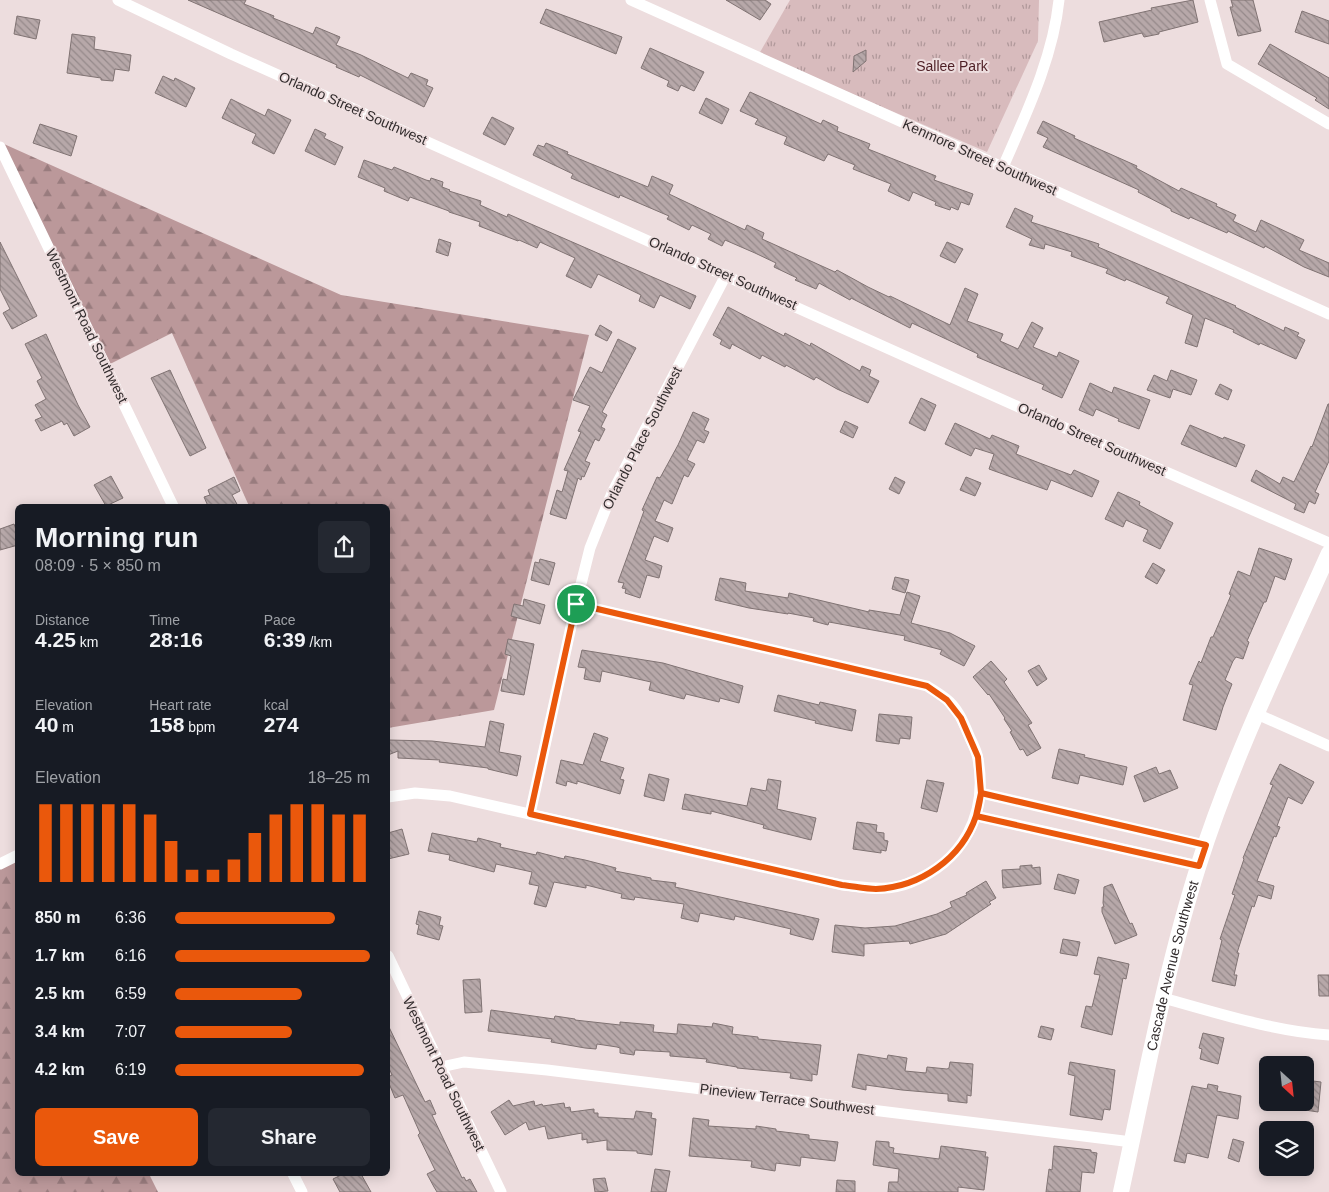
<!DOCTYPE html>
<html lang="en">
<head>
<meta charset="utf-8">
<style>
  :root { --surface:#171b24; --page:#242831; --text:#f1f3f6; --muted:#9ea1a6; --accent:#ea580c }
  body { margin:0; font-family:Helvetica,sans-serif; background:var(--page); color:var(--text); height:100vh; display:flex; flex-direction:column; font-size:19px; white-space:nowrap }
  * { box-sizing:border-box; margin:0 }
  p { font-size:16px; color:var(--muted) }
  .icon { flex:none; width:28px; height:28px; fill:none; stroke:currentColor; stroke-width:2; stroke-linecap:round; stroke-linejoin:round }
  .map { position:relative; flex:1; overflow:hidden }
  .sheet { position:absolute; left:15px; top:504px; width:375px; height:672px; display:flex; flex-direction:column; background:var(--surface); border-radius:8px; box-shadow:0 2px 12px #0003 }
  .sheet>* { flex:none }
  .needle { width:32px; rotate:153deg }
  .controls { position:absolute; left:1259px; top:1056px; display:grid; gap:10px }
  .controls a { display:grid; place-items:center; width:55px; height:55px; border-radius:8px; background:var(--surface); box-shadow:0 2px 12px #0003; font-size:25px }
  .pin { position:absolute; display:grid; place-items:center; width:42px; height:42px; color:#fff; margin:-21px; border:2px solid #fff; border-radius:50%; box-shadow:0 1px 5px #0007 }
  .round { display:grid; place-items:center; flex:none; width:52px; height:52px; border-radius:8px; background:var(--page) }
  .headline { display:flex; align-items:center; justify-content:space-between; height:85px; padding:0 20px }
  h1 { font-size:28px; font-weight:600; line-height:38px }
  .metrics { display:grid; grid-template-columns:repeat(3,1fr); gap:8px; height:85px; padding:5px 20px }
  .metrics div { display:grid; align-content:center }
  .metrics b { font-size:21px; font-weight:600 }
  .metrics small { font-size:14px; font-weight:400 }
  .metrics p { font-size:14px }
  .chart { height:140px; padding:10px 20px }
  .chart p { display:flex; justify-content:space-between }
  .chart svg { width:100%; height:90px; margin-top:5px; stroke:var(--accent); stroke-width:6 }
  .action { display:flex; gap:10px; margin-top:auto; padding:10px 20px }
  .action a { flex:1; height:58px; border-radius:8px; background:var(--accent); color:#fff; font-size:20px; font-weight:600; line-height:58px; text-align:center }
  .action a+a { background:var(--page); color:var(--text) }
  ul { padding:0 20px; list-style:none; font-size:16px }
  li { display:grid; grid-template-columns:80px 60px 1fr; align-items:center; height:38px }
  li i { height:12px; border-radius:6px; background:var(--accent) }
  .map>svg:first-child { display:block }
</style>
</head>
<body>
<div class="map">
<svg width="1329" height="1192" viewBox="0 0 1329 1192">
  <defs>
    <pattern id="forest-firs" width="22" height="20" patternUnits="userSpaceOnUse" patternTransform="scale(1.25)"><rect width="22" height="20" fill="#bb989a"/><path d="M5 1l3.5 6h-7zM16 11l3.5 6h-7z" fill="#997c7e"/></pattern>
    <pattern id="park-tufts" width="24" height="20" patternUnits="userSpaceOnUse" patternTransform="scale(1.25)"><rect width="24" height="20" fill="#d8bbbd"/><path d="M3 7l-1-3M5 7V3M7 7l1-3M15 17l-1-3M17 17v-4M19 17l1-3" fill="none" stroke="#b0989a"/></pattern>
    <pattern id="building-back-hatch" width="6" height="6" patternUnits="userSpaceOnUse" patternTransform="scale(1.25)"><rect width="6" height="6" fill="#b7a8a9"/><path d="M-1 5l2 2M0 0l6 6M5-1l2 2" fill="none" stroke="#95898a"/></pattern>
  </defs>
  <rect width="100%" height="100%" fill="#edddde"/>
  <path fill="url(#forest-firs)" d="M4 144 341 295 589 335 494 710 388 728V506H249L172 333 110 364Z
    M17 858 18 1174H149L158 1192H0V867Z"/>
  <path fill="url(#park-tufts)" d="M790 0H1039L1038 41 987 152 759 54Z"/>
  <path fill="url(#building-back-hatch)" stroke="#807373" d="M188 0H246L244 4 274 16 273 18 313 34 316 27 340 37 336 45 361 55 408 78 411 73 428 80 426 85 433 88 424 107 360 75 359 77 336 67 337 65Z
    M726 0H765L771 4 760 20Z
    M1193 0 1198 22 1159 32V34L1144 37 1142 33 1104 42 1099 22 1152 10 1151 8Z
    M1231 0H1253L1261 31 1238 36 1230 7H1233Z
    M546 9 622 37 616 54 540 23Z
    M1302 11 1329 21V44L1295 32Z
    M17 16 40 20 36 39 14 34Z
    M72 34 95 37 94 49 131 55 129 71 115 69 113 81 101 80V78L67 73Z
    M1270 44 1329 78V109L1315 100 1317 98 1258 64Z
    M650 48 704 72 694 91 681 85 678 91 667 86 669 81 641 68Z
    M866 50V61L853 72 854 56Z
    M163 76 174 81 175 78 195 88 186 107 155 93Z
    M750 92 821 124 823 120 838 127 837 131 870 144 868 149 936 176 934 180 973 194 969 205 961 202 958 210 951 207 950 210 935 205 936 202 913 192 909 201 888 191 891 184 853 169 855 165 828 154 824 161 784 144 787 137 755 124 758 119 740 111Z
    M706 98 729 109 722 124 699 113Z
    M231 99 265 116 268 109 291 120 274 154 252 143 256 134 222 118Z
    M492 117 514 128 505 145 483 134Z
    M1043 121 1075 136 1074 138 1137 166 1136 168 1179 191 1181 188 1217 204 1216 206 1236 215 1233 221 1256 232 1261 220 1304 240 1299 250 1329 263V277L1304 267 1265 246 1264 248 1228 231 1227 233 1190 217 1189 219 1171 211V209L1138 192 1139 190 1043 147 1048 138 1037 133Z
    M40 124 77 136 71 156 33 143Z
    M315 129 326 134 324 138 343 147 335 165 305 151Z
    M546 143 568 152 567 154 648 187 652 176 673 185 669 194 745 230 747 225 764 233 762 239 835 272 837 270 868 287 889 297 890 296 950 325 965 288 978 294 967 321 1003 334 1000 341 1018 349 1032 322 1043 328 1033 347 1057 357 1059 352 1079 361 1062 398 1042 389 1044 385 977 357 978 354 912 323 910 328 851 298 850 300 819 283 816 289 795 280 797 278 774 267 776 263 755 253 725 240 722 246 708 239 711 234 692 225 689 230 667 219 669 216 620 195 619 198 571 178 573 174 533 155 538 145 544 147Z
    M364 160 392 170 394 167 426 180 430 181 431 178 443 182 442 187 450 190 449 191 481 201 480 205 507 217 508 214 696 296 690 309 660 295 654 308 639 301 641 295 598 274 591 288 566 276 575 258 540 242 537 248 519 240 518 241 479 226 480 222 449 212V211L410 197 408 201 384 191 385 188 358 177Z
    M1015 208 1033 216 1031 222 1099 244 1098 247 1236 306 1235 307 1284 331 1285 327 1299 333 1297 336 1305 340 1296 359 1260 343 1259 345 1233 332 1234 330 1205 318 1197 347 1185 343 1193 315 1166 303 1169 297 1126 279 1125 281 1106 273 1108 269 1071 256 1072 252 1045 244 1044 249 1029 245 1032 239 1006 227Z
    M439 239 451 243 448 256 436 252Z
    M0 242 37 316 12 329 3 313 10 309 0 289Z
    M947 242 963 249 955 263 940 256Z
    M728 307 784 336 785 333 810 346 811 343 860 371 862 366 871 370 869 376 879 381 868 403 837 389 816 377 814 380 786 365 785 367 762 355 760 359 732 344 730 349 720 344 722 340 713 335Z
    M600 325 612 332 607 341 595 335Z
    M46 334 78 405 90 427 74 436 67 423 64 425 62 421 41 431 35 420 42 417 35 405 46 399 37 381 42 378 25 344Z
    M618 339 636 348 602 412 607 415 601 427 605 429 599 441 595 439 585 461 590 463 584 477 582 476 581 480 578 478 566 519 550 514 557 490 562 492 568 471 564 470 581 432 578 431 590 406 573 400 590 367 602 373Z
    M170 370 206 448 190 456 151 378Z
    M1171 370 1197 380 1191 395 1173 389 1170 398 1147 390 1154 375 1167 381Z
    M1090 383 1112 393 1114 387 1150 400 1139 429 1118 421 1119 419 1096 409 1093 416 1079 410Z
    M1220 384 1232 390 1228 400 1215 394Z
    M921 398 936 405 925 431 909 423Z
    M1328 404H1329V461L1315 492 1319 494 1315 504 1309 501 1304 513 1294 509 1296 504 1251 481 1256 470 1280 484 1283 477 1294 482 1311 446 1312 447Z
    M693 412 709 419 704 430 709 432 704 443 697 440 687 460 695 464 688 477 684 475 672 504 664 500 655 521 673 528 668 542 654 536 645 560 662 566 659 578 647 575 640 598 625 593 626 589 622 588 624 583 618 582 644 511 642 510 657 477 660 478 678 445Z
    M845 421 858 427 853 438 840 432Z
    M955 423 990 439 992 435 1019 446 1016 454 1071 475 1074 470 1099 481 1092 497 1051 480 1047 490 989 469 994 454 975 448 971 456 945 444Z
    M1190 425 1223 439 1224 437 1245 445 1236 467 1181 444Z
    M111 476 123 498 106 506 94 485Z
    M234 477 240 491 232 495 238 506H208L204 497 210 495 208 490Z
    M895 477 905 482 899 494 889 489Z
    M966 477 981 483 975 496 960 490Z
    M1118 492 1140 502 1139 505 1173 523 1160 549 1143 541 1148 530 1126 520 1123 527 1105 519Z
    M14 524 18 535V545L0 550V529Z
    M1259 548 1292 559 1285 580 1275 576 1266 602H1264L1247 641 1249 642 1243 659 1236 657 1233 661 1225 680 1232 684 1223 707 1216 730 1183 720 1193 685 1189 684 1199 661 1201 663 1211 637H1213L1231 595 1229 594 1238 571 1250 576Z
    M540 559 555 563 549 585 531 580 535 562 539 563Z
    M1153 563 1165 570 1157 584 1145 577Z
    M895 577 909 580 905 593 892 589Z
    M720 578 746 583 745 591 788 598 789 593 869 612V610L900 615 907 592 920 596 911 623 950 633 975 646 964 666 940 654 942 650 904 640 905 636 829 622 828 625 813 621 814 618 788 613V614L749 608 715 600Z
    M524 599 545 605 540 624 511 616 514 604 523 606Z
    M508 639 534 644 524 695 501 691 503 679 507 680 511 656 505 654Z
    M582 650 663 663 743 686 739 703 720 698 719 702 686 694 684 699 649 690 651 682 602 671 600 682 584 679 586 668 578 667Z
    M991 661 1007 679 1004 682 1032 723 1028 725 1041 748 1027 756 1023 749 1020 750 1010 732 1012 731 1004 719 1005 718 989 694 988 695 973 677Z
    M1039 665 1047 679 1037 686 1028 671Z
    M778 695 819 705 820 702 856 710 852 731 815 723 816 721 774 711Z
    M879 714 912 717 910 739 900 738 899 744 876 741Z
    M490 721 504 724 499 752 521 756 517 776 488 769V768L439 762 440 760 398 758V751L388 755V740L432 741 485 747Z
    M594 733 608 738 600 761 624 768 620 779 624 780 620 794 577 781V784L567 781 566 786 556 783 561 760 583 765Z
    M1059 749 1085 755 1084 757 1127 767 1123 785 1080 775 1078 784 1052 778Z
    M1280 764 1314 782 1302 804 1288 797 1277 826 1280 827 1276 837 1274 836 1257 881 1274 886 1271 899 1258 895 1254 907 1252 906 1237 953H1239L1234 975H1237L1235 986 1212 981 1222 940 1220 939 1235 895 1232 894 1244 859 1243 858 1273 785 1270 784Z
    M1156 767 1159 774 1170 770 1178 788 1144 802 1134 776Z
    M649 774 669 779 664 801 644 796Z
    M768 779 781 781 777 809 816 818 811 840 763 828 764 825 711 811V814L682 809 685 794 747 806 751 788 766 791Z
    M927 780 944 783 937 812 921 808Z
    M857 822 877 825 876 832 884 833V840L888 841 886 851 881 850V853L853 849Z
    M402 829 409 854 388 859V833Z
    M432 833 477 842 478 838 501 844 500 847 536 855 537 852 564 859 565 856 585 860 616 868 615 871 651 878V880L676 883 675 887 819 919 813 940 790 934 791 929 735 916 734 920 700 913 698 922 681 918 684 904 635 897 634 900 621 898 622 894 586 885V888L554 882 546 907 534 904 539 886 529 884 532 872 496 864 494 872 449 860 450 855 428 851Z
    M1032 865V868L1040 867 1041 884 1003 888 1002 870 1020 869V866Z
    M1058 874 1079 880 1075 894 1054 889Z
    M986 881 996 898 989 902 991 904 946 934 910 944 909 941 864 944V956L832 952 835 925 865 928 895 926 937 914 952 907 950 902 967 895 966 893Z
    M1112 884 1130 924 1132 923 1137 935 1115 944 1102 912V907H1104L1103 903 1104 887Z
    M419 911 441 917 439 925 443 926 439 940 417 934 419 925 416 924Z
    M1063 939 1080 942 1077 956 1060 953Z
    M1098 957 1129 964 1126 979 1123 978 1112 1035 1081 1027 1086 1006 1092 1007 1100 975 1094 974Z
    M1318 975H1329V996H1319Z
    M480 979 482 1012 465 1013 463 980Z
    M491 1010 554 1019 555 1016 575 1019V1020L620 1025V1022L654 1025 653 1032 677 1034 678 1024 712 1027 713 1023 733 1027 732 1034 758 1037V1039L821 1045 817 1075 812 1074V1081L790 1078 791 1073 737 1068V1067L706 1062 707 1059 670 1056V1052L635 1050 634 1055 620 1053V1048L617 1047 597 1044 596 1049 585 1048 551 1042 552 1039 488 1031Z
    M388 1025 425 1102 430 1100 436 1114 432 1115 462 1178 464 1177 466 1181 470 1179 477 1192H437L434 1187 427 1174 435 1170 418 1135 420 1133 403 1095 395 1098 388 1081V1077L392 1075 388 1066Z
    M1041 1026 1054 1029 1051 1040 1038 1037Z
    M1203 1033 1224 1038 1218 1064 1200 1059 1202 1049 1199 1048Z
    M858 1054 887 1059 888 1055 907 1058 905 1071 926 1073 927 1067 947 1069 949 1068 950 1062 973 1064 971 1096 967 1095V1103L948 1101V1094L902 1090 866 1085V1090L852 1087Z
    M1070 1062 1115 1070 1110 1110 1104 1109 1102 1120 1070 1115 1075 1076 1068 1074Z
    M1305 1080 1321 1082 1318 1112 1305 1110Z
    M1208 1084 1218 1086 1217 1091 1241 1096 1238 1119 1217 1115 1208 1158 1187 1153 1185 1163 1174 1161 1192 1086 1207 1089Z
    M509 1100 513 1106 534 1101 535 1106 542 1104 543 1106 564 1103 565 1108 570 1107 571 1112 594 1109V1113H598V1117L634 1119 636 1111 652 1113 651 1118 656 1119 652 1155 637 1153V1151L607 1150V1140L587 1143V1139L582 1140V1133L548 1139 545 1126 529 1130 526 1122 505 1135 491 1112Z
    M693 1118 709 1120 708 1126 756 1129V1126L776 1129V1131L809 1135V1139L838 1142 835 1161 801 1157 800 1166 776 1163 775 1171 751 1167 752 1161 689 1156Z
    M1233 1139 1244 1142 1239 1162 1228 1158Z
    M876 1141 889 1142V1147L894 1148 893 1153 939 1159 941 1146 986 1152 985 1157H988L984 1190 958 1187V1192H888L889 1182H898L899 1169 873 1165Z
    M1054 1146 1091 1150V1152L1097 1153 1094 1173 1082 1172 1080 1192H1046L1049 1169 1052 1170Z
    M655 1169 670 1171 666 1192H651Z
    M343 1174H361L371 1192H340L333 1179Z
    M605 1178 608 1191 595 1192 593 1179Z
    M837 1180 855 1181V1192H836Z"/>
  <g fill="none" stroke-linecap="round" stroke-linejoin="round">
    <path stroke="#fff" stroke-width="11" d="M118 0 231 54 1072 431 1329 543
      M631 0 1329 314
      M1210 0 1227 64 1329 124
      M0 147 173 506
      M1003 167C1026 114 1053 58 1059 0
      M1257 714 1329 746
      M981 793 1205 845
      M388 797 415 793 450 796 842 885C864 887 888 892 909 883 963 862 988 815 978 759 977 752 973 744 970 738 964 724 958 708 946 699 940 694 933 690 927 686L576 604
      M530 814 576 604 590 548 612 493 726 275
      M976 816 1199 866
      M0 864 18 855
      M388 956 501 1192
      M1163 998C1218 1013 1273 1031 1329 1035
      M441 1067 464 1062 547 1070 1132 1142
      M293 1174 302 1192"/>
    <path stroke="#fff" stroke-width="16" id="s1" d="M1121 1192C1145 1082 1165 971 1199 864 1233 757 1283 656 1329 553"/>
  </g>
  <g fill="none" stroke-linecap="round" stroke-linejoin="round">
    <g stroke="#fff" stroke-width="10">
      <path id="route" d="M576 604 927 686 947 700 961 718 978 757 981 793 976 816 1199 866 1206 845 981 793C980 800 979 808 976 816 962 858 921 887 876 889 865 889 853 886 842 885L530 814 576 604"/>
    </g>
    <use href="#route" stroke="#ea580c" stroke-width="6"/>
  </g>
  <g text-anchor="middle" stroke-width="4" stroke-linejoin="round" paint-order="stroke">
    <g font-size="14" fill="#4e1f25" stroke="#edddde">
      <text x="952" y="71">Sallee Park</text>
    </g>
    <g font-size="14" fill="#322c2d" stroke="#edddde">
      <text transform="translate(353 108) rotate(24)" y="5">Orlando Street Southwest</text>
      <text transform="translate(980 157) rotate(24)" y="5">Kenmore Street Southwest</text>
      <text transform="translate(723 273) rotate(24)" y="5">Orlando Street Southwest</text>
      <text transform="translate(87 326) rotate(64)" y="5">Westmont Road Southwest</text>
      <text transform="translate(642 438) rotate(-63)" y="5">Orlando Place Southwest</text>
      <text transform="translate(1092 439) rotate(24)" y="5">Orlando Street Southwest</text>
      <text dy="5" stroke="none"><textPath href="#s1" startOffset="232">Cascade Avenue Southwest</textPath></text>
      <text transform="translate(444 1074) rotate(64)" y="5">Westmont Road Southwest</text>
      <text transform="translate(787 1099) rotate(7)" y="5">Pineview Terrace Southwest</text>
    </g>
  </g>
</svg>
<div class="controls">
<a><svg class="needle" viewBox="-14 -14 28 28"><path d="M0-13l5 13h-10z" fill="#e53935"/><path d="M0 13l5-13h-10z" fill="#9ea1a6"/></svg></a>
<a><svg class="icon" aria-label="layers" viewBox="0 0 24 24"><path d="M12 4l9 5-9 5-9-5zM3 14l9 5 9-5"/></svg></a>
</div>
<div class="pin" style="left:576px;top:604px;background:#1e9e55"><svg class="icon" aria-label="arrive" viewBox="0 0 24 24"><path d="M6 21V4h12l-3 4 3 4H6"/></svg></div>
<section class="sheet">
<div class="headline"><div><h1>Morning run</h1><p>08:09 · 5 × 850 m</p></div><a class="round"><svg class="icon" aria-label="share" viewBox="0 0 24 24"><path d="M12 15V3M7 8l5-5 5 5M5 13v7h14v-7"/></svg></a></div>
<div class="metrics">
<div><p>Distance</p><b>4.25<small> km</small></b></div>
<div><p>Time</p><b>28:16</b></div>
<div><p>Pace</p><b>6:39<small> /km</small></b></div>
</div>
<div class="metrics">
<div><p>Elevation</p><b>40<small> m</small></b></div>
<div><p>Heart rate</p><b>158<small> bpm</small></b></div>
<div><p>kcal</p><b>274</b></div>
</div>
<div class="chart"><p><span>Elevation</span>18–25 m</p>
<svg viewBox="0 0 160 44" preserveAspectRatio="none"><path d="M5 44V6M15 44V6M25 44V6M35 44V6M45 44V6M55 44V11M65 44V24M75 44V38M85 44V38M95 44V33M105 44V20M115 44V11M125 44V6M135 44V6M145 44V11M155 44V11"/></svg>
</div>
<ul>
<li><b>850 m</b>6:36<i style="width:82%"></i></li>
<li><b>1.7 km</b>6:16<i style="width:100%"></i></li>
<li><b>2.5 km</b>6:59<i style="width:65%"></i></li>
<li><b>3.4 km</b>7:07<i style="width:60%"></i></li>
<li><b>4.2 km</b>6:19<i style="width:97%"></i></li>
</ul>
<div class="action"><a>Save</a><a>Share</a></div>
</section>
</div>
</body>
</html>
